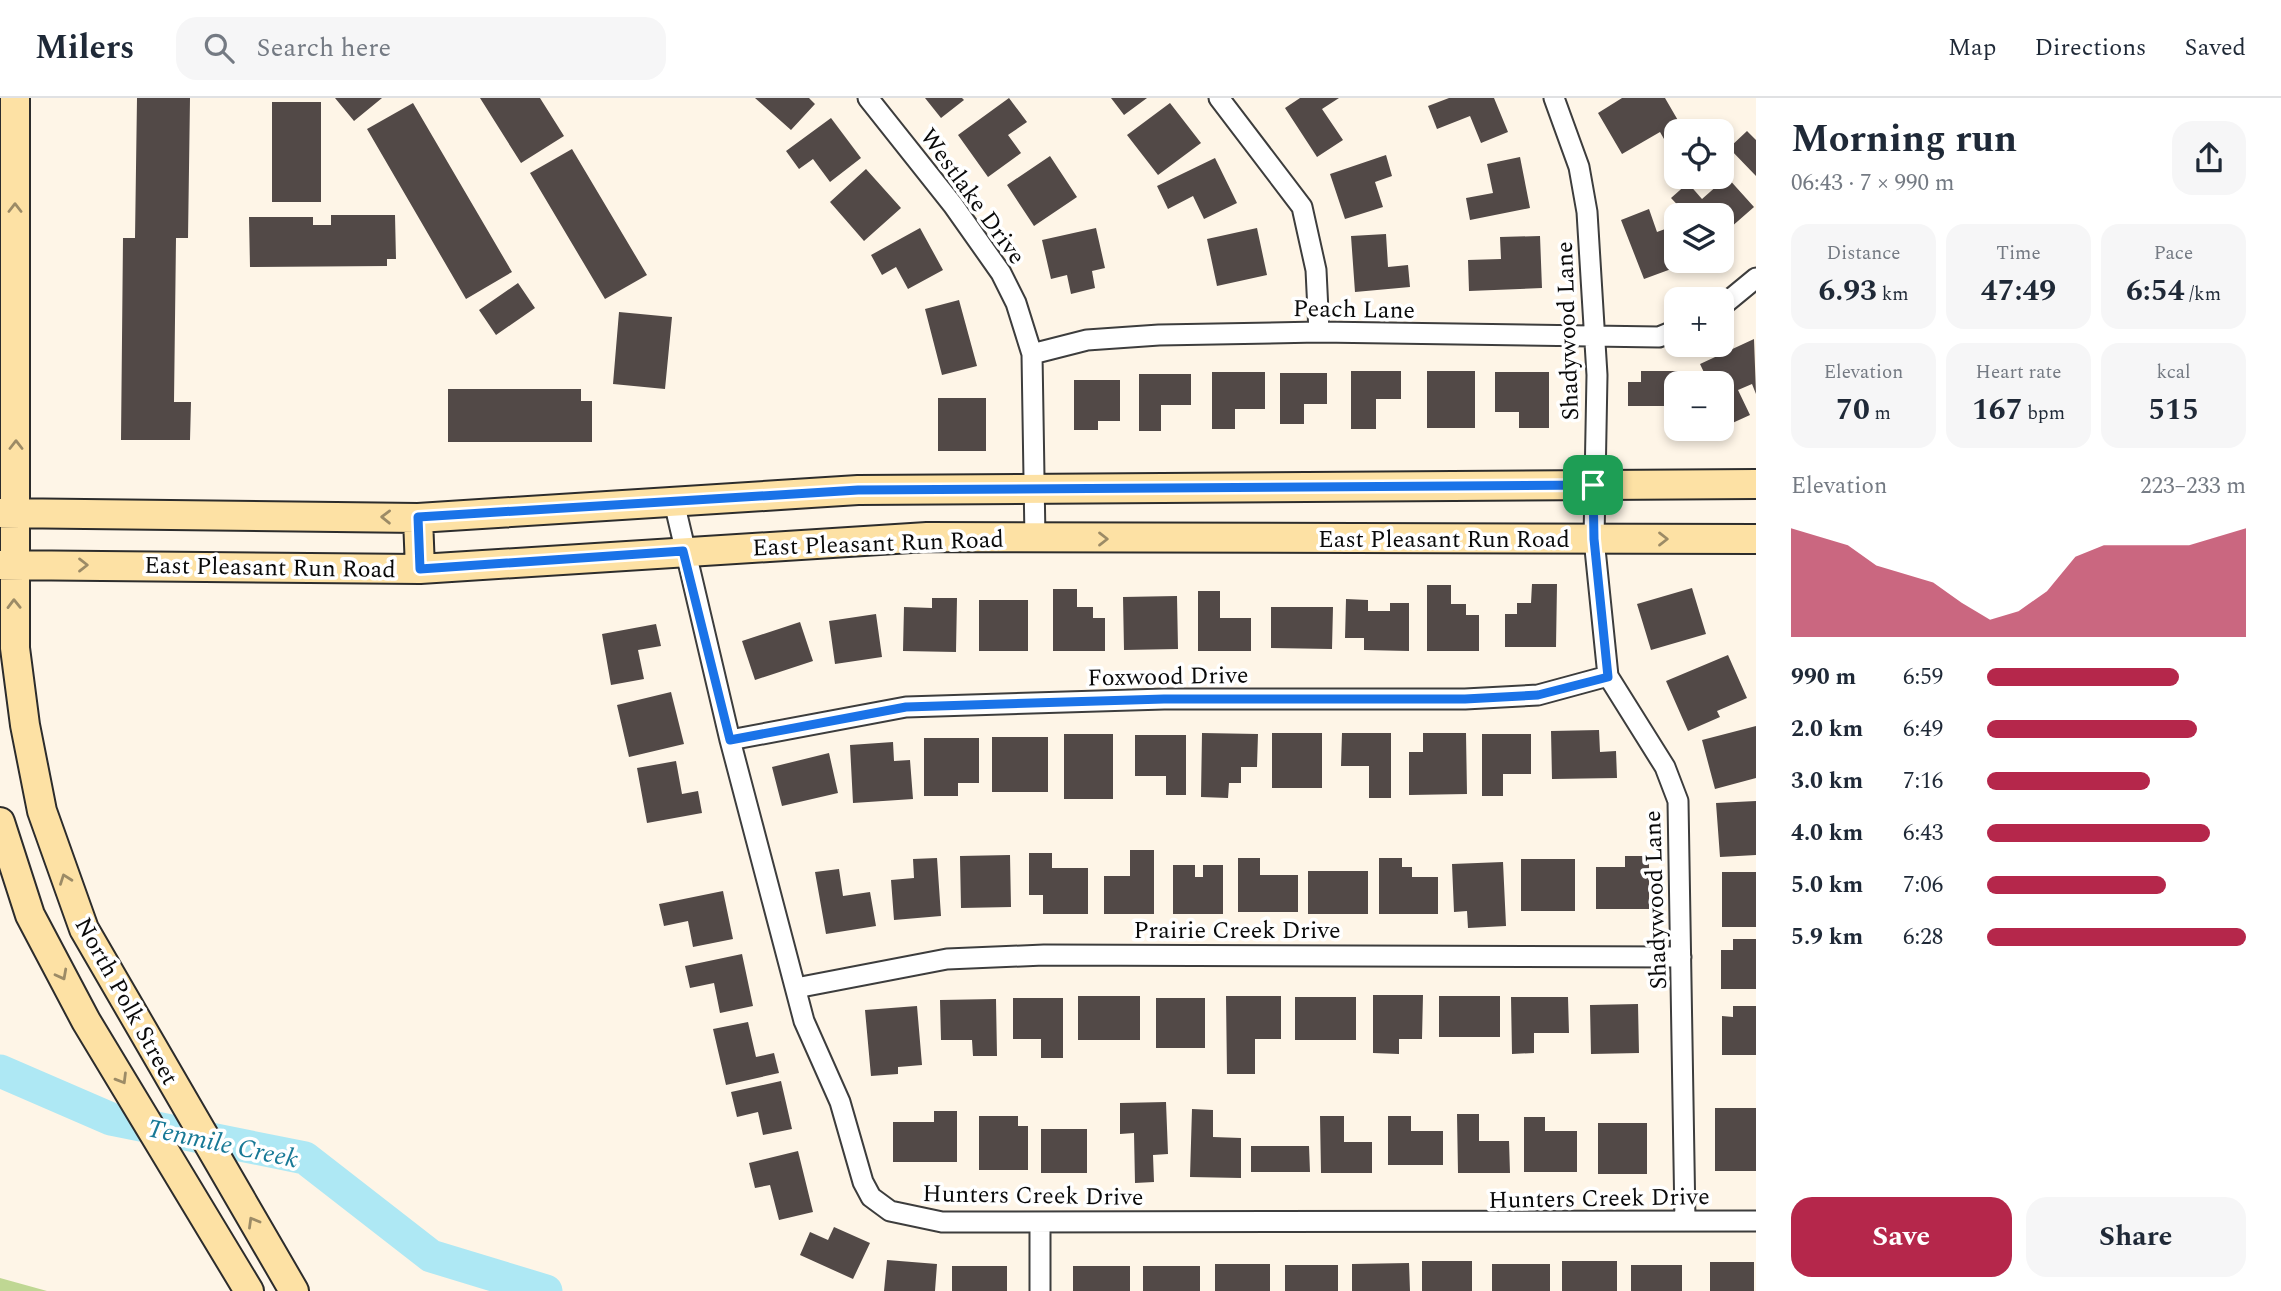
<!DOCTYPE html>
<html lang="en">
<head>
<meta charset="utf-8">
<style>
  :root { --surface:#fff; --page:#f6f6f7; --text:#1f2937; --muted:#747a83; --line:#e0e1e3; --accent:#b5274b }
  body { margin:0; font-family:Spectral,serif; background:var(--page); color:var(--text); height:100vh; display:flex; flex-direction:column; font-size:26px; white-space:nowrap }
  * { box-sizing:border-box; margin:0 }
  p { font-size:23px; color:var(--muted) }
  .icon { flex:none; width:38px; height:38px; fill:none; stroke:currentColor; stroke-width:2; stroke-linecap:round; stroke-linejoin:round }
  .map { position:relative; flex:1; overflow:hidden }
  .sheet { display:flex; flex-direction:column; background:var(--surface); width:525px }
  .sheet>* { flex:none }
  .tools { position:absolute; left:1664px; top:21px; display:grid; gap:14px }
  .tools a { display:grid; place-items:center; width:70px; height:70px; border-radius:14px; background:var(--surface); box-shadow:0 4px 10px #0003; font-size:35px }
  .pin { position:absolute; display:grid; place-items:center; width:60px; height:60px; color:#fff; margin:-30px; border-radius:14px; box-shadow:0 4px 10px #0006 }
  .round { display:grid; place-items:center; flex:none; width:74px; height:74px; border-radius:21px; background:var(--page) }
  .headline { display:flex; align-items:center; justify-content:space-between; height:119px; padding:0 35px }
  h1 { font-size:38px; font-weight:700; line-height:52px }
  .stats { display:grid; grid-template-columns:repeat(3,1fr); gap:10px; height:119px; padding:7px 35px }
  .stats div { display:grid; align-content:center; border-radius:18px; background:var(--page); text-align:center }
  .stats b { font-size:30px; font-weight:700 }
  .stats small { font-size:19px; font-weight:400 }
  .stats p { font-size:19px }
  .chart { height:196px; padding:14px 35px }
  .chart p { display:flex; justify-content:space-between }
  .chart svg { width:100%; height:126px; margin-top:7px; fill:var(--accent); opacity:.7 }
  .action { display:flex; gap:14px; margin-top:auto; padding:14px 35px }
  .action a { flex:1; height:80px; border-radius:21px; background:var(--accent); color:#fff; font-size:28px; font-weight:700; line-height:80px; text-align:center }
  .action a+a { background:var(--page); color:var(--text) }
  ul { padding:0 35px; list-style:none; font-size:23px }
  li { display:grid; grid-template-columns:112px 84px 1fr; align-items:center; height:52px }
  li i { height:18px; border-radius:9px; background:var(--accent) }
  header { display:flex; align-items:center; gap:42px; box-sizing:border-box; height:98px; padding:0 35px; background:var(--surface); border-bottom:2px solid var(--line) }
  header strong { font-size:33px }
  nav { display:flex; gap:38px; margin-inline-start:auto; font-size:24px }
  .search { width:490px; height:63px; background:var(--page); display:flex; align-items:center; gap:18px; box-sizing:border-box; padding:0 24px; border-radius:21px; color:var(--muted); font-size:26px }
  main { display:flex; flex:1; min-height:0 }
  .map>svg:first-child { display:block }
</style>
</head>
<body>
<header>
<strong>Milers</strong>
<div class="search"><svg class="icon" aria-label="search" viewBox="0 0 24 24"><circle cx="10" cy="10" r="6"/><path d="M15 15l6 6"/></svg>Search here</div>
<nav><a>Map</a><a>Directions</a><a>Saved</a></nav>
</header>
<main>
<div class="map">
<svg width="1756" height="1193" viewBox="0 0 1756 1193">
  <rect width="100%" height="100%" fill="#fef5e7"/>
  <path fill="#bfd793" d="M0 1180 47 1193H0Z"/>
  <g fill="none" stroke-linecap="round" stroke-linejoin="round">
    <path stroke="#aee8f4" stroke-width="33" d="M0 973 111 1021 305 1060 431 1158 546 1193"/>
  </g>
  <path fill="#524947" d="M137 0H190L188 140H176L174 304H191L190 342H121L123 140H135Z
    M335 0H382L354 23Z
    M480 0H540L564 38 521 65Z
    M755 0H809L815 6 791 32Z
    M925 0H962L964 2 941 20Z
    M1009 0 1027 24 1008 37 1021 55 988 79 958 37Z
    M1111 0H1147L1124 17Z
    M1300 0H1339L1322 11 1343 42 1317 59 1285 10Z
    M1449 0H1494L1508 34 1481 45 1470 18 1437 31 1428 8Z
    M1622 0H1665L1683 31 1664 41 1660 34 1622 56 1598 15Z
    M272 4H321V104H272Z
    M413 5 512 174 466 201 367 31Z
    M1170 5 1201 45 1158 77 1127 37Z
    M831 20 861 60 830 84 813 61 799 71 786 53Z
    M1747 33 1756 42V78L1729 50Z
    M572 51 647 177 605 201 530 75Z
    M1386 57 1392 78 1375 84 1383 109 1345 121 1330 76Z
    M1050 58 1077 99 1034 128 1007 87Z
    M1520 59 1530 110 1470 122 1466 100 1493 95 1487 66Z
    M1215 60 1237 105 1204 121 1193 98 1168 111 1157 88Z
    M866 71 901 110 864 143 830 104Z
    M1727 79 1754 109 1722 137V117H1687L1671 100 1688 85 1702 101Z
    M1649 111 1657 134 1676 127V163H1693L1644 181 1621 122Z
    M331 117H395L396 161H387V168L250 169 249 119H313V127H331Z
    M920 130 943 172 908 191 896 169 882 177 871 157Z
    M1096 130 1105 170 1092 173 1095 190 1071 196 1067 177 1051 181 1042 142Z
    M1257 130 1267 177 1217 188 1207 141Z
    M1386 136 1388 169 1408 167 1410 189 1355 194 1351 138Z
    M1540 138 1542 190 1469 193 1468 162 1501 161 1500 139Z
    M518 185 535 210 496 237 479 212Z
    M959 202 977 268 942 277 925 211Z
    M619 214 672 219 665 291 613 286Z
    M1754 241 1756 296 1752 286 1738 292 1750 317 1728 327 1722 314V285H1709L1700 266Z
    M1351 273H1401V301H1376V331H1351Z
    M1427 273H1475V330H1427Z
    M1641 273H1682V285H1676V308H1628V284H1641Z
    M1212 274H1265V311H1235V331H1212Z
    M1495 274H1549V330H1519V314H1495Z
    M1280 275H1327V306H1304V326H1280Z
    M1139 276H1191V307H1161V333H1139Z
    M1074 282H1120V323H1098V332H1074Z
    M448 291H581V303H592V344H448Z
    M938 300H986V353H938Z
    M1532 486H1557L1556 549H1505V516H1517V505H1531Z
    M1427 487H1451V506H1466V517H1479V553H1427Z
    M1692 490 1706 536 1651 552 1637 506Z
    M1053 491H1077V509H1093V520H1105V553H1053Z
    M1198 493H1220V520H1251V553H1198Z
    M1177 498 1178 551 1124 552 1123 499Z
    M932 500H957L956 554 903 553 904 509 932 510Z
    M1346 501 1368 502V513H1390V505H1409V553L1364 552V540H1345Z
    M979 502H1028V553H979Z
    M1271 509H1333L1332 551 1271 550Z
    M876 516 882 559 835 566 829 523Z
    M800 524 813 563 755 582 742 543Z
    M656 526 661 548 638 552 644 581 611 587 602 536Z
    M1728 557 1747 600 1717 613 1720 619 1688 633 1666 583Z
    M671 594 684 646 629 659 617 607Z
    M1756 628V680L1715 691 1702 642Z
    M1599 632 1600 654 1616 653 1617 680 1552 681 1551 633Z
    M1202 635 1258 636 1257 669H1241V685H1229L1228 700 1201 699Z
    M1272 635H1322V690H1272Z
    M1342 635H1391V700H1369V668H1341Z
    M1423 635H1466L1467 696 1409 697V654H1423Z
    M1064 636H1113V701H1064Z
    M1482 636H1531V676H1503V698H1482Z
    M1135 637H1186V697H1166V678H1135Z
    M992 639H1048V694H992Z
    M924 640H979V685H958V698H924Z
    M893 644 894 663 910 662 913 701 853 705 850 647Z
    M829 655 838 695 782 708 772 669Z
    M676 663 682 696 698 693 702 715 647 725 637 670Z
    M1756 703V757L1720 759 1716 705Z
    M1130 752H1154V816H1104V778H1130Z
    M1029 755H1052V770H1088V816H1043V797H1029Z
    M1010 757 1011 809 961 810 960 758Z
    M1625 758H1649V811H1596V769H1625Z
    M937 760 941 818 894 822 891 782 914 780 913 761Z
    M1238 760H1260V777H1298V814H1238Z
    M1379 760H1402V769H1412V779H1438V816H1379Z
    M1521 761H1575V813H1521Z
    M1503 764 1506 828 1468 830 1467 813 1454 814 1452 766Z
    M1173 767H1195V779H1203V767H1223V816H1173Z
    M839 771 843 798 870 794 876 828 826 836 815 774Z
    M1308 773H1368V816H1308Z
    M1722 774H1756V829H1722Z
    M723 793 733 841 693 849 688 823 664 828 659 806Z
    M1733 841H1756V891H1721V852H1733Z
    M742 856 753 908 720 915 714 885 690 890 685 868Z
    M1373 897H1423L1422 941H1399V956L1373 955Z
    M1078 898H1140V942H1078Z
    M1226 898H1281V941H1255V976H1227Z
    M1439 898H1500V939H1439Z
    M1295 899H1356V942H1295Z
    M1511 899H1568L1569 935H1534V955L1512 956Z
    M1013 900H1063V960H1041V941H1013Z
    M1156 900H1205V950H1156Z
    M996 901 997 958H973L972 942H941L940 902Z
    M1638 906 1639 955 1591 956 1590 907Z
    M917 908 922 967 898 969V976L871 978 865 912Z
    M1733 908H1756V957H1722V918L1733 919Z
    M748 924 756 959 774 955 779 975 726 987 713 931Z
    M781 983 792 1031 763 1037 758 1014 737 1019 731 994Z
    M1166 1004 1168 1056 1153 1057 1154 1084 1135 1085 1134 1035 1120 1036V1005Z
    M1715 1010H1756V1073H1715Z
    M1192 1011 1213 1012V1039L1241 1040V1080L1190 1079Z
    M934 1013H957V1064H893V1024H934Z
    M1457 1016H1479V1043H1509L1510 1075H1458Z
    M979 1018H1018V1028H1028V1072H979Z
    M1320 1018H1344V1044H1372V1075H1321Z
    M1388 1018H1411V1033H1443V1067H1388Z
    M1524 1019H1545V1033H1577V1074H1524Z
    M1598 1025H1647V1076H1598Z
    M1041 1031H1087V1075H1041Z
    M1251 1048H1309L1310 1074H1251Z
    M798 1053 813 1114 779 1122 770 1087 755 1090 749 1065Z
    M834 1129 870 1145 853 1181 800 1157 810 1134 828 1142Z
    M887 1162 937 1166 935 1193H884Z
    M1422 1163H1472V1193H1422Z
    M1562 1163H1617V1193H1562Z
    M1710 1164H1754V1193H1710Z
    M1409 1165 1410 1193H1352V1166Z
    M1215 1166H1270V1193H1215Z
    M1492 1166H1550V1193H1492Z
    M1285 1167H1338V1193H1285Z
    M1631 1167H1682V1193H1631Z
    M952 1168H1007V1193H952Z
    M1073 1168H1130V1193H1073Z
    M1143 1168H1200V1193H1143Z"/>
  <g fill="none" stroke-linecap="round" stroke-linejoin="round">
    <g stroke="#3d3d3d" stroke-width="23">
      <path id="street" d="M868 0 953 107 1001 175 1016 205 1032 256 1035 441
        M1219 0 1302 109 1316 172 1319 234
        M1554 0 1579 69 1587 114 1597 277 1594 441 1608 578 1665 669 1678 703 1685 1123
        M1722 208 1756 180
        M1032 256 1087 242 1159 237 1319 234 1659 239 1676 232
        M674 404 730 642 804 923 840 1004 863 1084 871 1099 890 1113 942 1124 1756 1123
        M730 642 906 609 1164 601H1465L1538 597 1608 578
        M796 890 947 861 1044 857 1681 859
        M1040 1124V1193"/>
    </g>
    <g stroke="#2c2c2c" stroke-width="32">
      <path id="secondary" d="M15 0V550L25 627 42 713 84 831 294 1193
        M0 415 418 420 858 392 1756 386
        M418 420 420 471
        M0 467 420 471 927 439 1756 441
        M0 724 30 817 86 923 249 1193"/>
    </g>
    <use href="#street" stroke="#fff" stroke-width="19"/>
    <use href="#secondary" stroke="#fde1a4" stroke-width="28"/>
  </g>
  <defs><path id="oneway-chevron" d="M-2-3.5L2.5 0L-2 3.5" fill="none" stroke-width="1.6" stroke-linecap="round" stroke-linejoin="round" transform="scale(1.75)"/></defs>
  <g stroke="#9c8b66">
    <use href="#oneway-chevron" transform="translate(15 110) rotate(-90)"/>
    <use href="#oneway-chevron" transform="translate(16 347) rotate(-90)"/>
    <use href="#oneway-chevron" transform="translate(386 419) rotate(-179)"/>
    <use href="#oneway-chevron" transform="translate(1103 441)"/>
    <use href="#oneway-chevron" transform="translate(1663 441)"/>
    <use href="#oneway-chevron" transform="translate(83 467)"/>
    <use href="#oneway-chevron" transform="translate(14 506) rotate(-91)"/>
    <use href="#oneway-chevron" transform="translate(65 781) rotate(-110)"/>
    <use href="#oneway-chevron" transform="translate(62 877) rotate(62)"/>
    <use href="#oneway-chevron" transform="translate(122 981) rotate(59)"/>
    <use href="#oneway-chevron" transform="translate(253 1124) rotate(-120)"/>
  </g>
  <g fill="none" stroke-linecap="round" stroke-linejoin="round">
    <g stroke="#fff" stroke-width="14">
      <path id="route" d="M1593 387 1594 441 1608 579 1538 597 1465 601H1164L906 609 730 642 683 453 420 471 418 419 858 392Z"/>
    </g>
    <use href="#route" stroke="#1a73e8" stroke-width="9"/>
  </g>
  <g text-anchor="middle" stroke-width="7" stroke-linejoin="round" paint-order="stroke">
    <g font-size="24" fill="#0a0a0a" stroke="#fff">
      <text transform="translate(973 98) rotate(54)" y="8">Westlake Drive</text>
      <text transform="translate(1354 211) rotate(1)" y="8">Peach Lane</text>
      <text transform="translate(1567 233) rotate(-92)" y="8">Shadywood Lane</text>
      <text x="1444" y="449">East Pleasant Run Road</text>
      <text transform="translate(878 445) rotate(-2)" y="8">East Pleasant Run Road</text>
      <text transform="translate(270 469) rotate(1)" y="8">East Pleasant Run Road</text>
      <text transform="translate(1168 578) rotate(-1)" y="8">Foxwood Drive</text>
      <text transform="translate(1655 802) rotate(-92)" y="8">Shadywood Lane</text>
      <text x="1237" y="840">Prairie Creek Drive</text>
      <text transform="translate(127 903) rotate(61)" y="8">North Polk Street</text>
      <text transform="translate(1033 1097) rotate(1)" y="8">Hunters Creek Drive</text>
      <text transform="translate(1599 1100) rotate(-1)" y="8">Hunters Creek Drive</text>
    </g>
    <g font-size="26" font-style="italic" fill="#187996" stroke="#fff">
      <text transform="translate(223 1045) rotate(12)" y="9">Tenmile Creek</text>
    </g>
  </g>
</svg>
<div class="tools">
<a><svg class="icon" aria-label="locate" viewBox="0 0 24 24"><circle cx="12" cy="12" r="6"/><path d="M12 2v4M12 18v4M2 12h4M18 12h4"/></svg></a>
<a><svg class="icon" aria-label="layers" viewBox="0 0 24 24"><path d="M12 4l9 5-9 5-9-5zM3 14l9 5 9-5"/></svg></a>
<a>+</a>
<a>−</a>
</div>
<div class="pin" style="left:1593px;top:387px;background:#1e9e55"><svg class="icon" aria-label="arrive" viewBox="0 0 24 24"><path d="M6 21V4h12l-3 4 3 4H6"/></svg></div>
</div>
<section class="sheet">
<div class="headline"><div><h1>Morning run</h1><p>06:43 · 7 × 990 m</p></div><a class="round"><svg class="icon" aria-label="share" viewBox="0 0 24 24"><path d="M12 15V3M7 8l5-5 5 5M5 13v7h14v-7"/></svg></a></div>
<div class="stats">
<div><p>Distance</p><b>6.93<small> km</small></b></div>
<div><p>Time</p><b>47:49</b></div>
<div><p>Pace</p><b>6:54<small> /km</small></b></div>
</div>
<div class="stats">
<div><p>Elevation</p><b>70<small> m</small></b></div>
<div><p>Heart rate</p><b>167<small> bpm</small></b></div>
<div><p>kcal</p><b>515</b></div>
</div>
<div class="chart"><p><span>Elevation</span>223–233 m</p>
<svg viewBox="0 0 160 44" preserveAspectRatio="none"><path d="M0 44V6L10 9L20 12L30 19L40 22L50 25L60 32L70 38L80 35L90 28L100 16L110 12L120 12L130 12L140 12L150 9L160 6V44z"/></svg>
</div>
<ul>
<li><b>990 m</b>6:59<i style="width:74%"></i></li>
<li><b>2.0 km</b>6:49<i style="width:81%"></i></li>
<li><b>3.0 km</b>7:16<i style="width:63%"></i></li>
<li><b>4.0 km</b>6:43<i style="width:86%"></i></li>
<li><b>5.0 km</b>7:06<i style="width:69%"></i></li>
<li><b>5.9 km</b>6:28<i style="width:100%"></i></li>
</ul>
<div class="action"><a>Save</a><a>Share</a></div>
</section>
</main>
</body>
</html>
